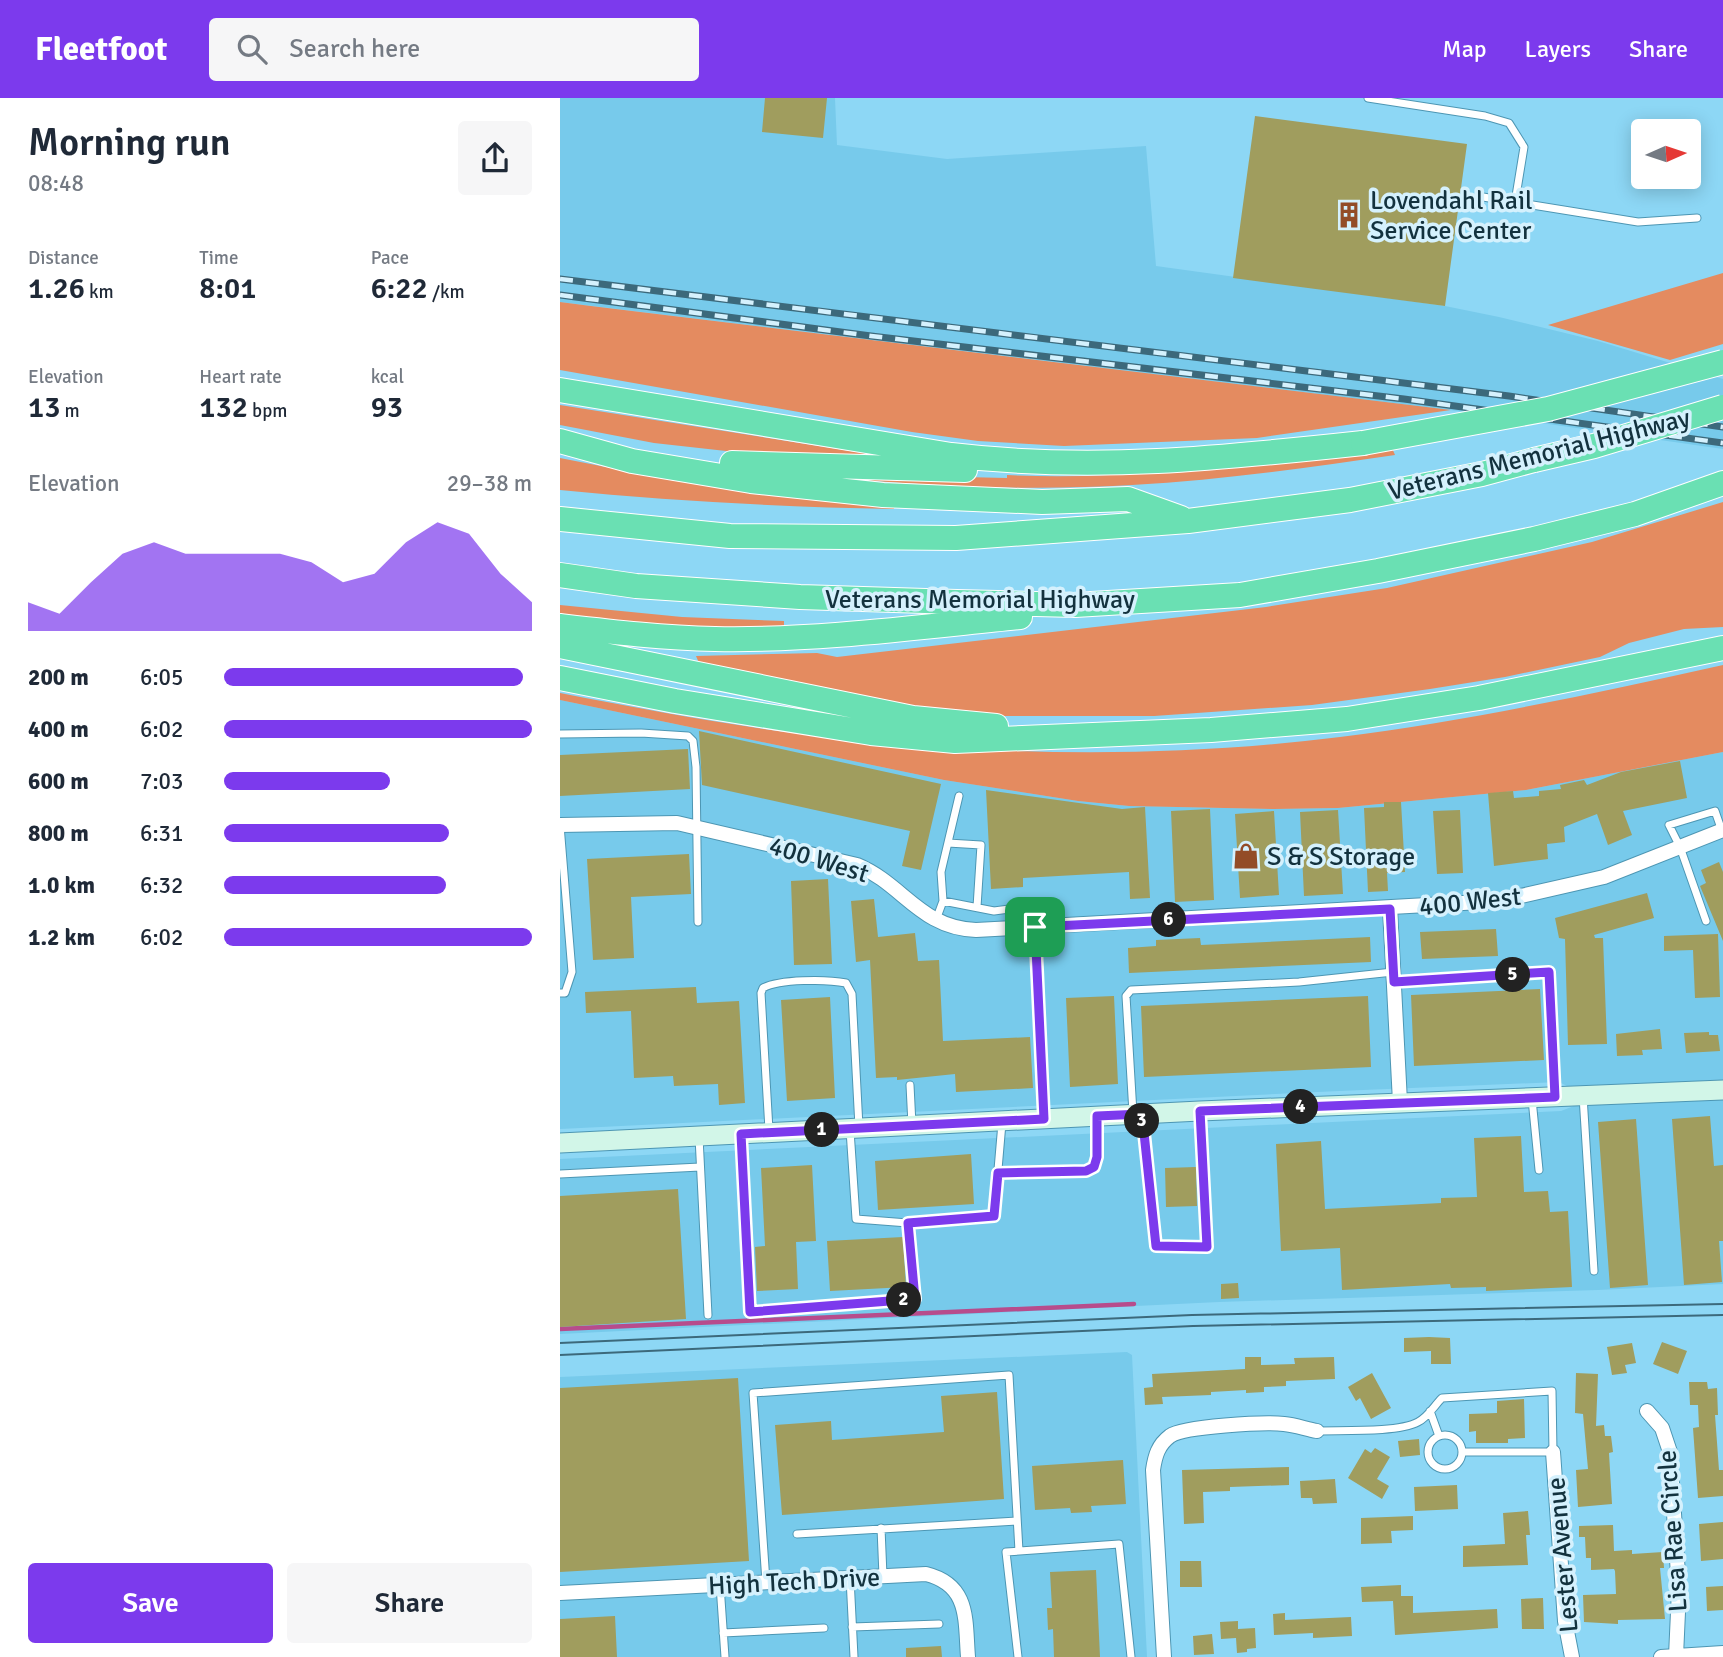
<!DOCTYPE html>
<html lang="en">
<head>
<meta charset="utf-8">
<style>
  :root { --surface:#fff; --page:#f6f6f7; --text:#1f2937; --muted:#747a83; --accent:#7c3aed }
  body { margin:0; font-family:Signika,sans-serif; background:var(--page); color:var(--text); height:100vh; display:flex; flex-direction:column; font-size:26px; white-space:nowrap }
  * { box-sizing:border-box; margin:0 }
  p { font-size:23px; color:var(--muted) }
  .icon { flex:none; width:38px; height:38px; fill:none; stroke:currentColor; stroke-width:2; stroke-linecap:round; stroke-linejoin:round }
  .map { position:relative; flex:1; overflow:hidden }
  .panel { display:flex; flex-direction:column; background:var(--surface); width:560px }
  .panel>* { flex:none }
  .needle { width:46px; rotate:87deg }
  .tools { position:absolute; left:1071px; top:21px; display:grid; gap:14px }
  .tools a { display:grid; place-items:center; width:70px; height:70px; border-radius:7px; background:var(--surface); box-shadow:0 4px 18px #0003; font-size:35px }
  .pin { position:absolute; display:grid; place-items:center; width:60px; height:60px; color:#fff; margin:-30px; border-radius:14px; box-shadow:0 4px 10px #0006 }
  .km { position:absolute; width:35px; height:35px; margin:-18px; border-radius:50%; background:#222; color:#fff; font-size:19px; line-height:35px; text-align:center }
  .round { display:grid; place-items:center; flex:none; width:74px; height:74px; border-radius:7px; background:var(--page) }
  .head { display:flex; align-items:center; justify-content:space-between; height:119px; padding:0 28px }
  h1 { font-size:38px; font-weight:600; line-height:52px }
  .metrics { display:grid; grid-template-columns:repeat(3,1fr); gap:10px; height:119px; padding:7px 28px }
  .metrics div { display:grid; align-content:center }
  .metrics b { font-size:30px; font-weight:600 }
  .metrics small { font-size:19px; font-weight:400 }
  .metrics p { font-size:19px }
  .chart { height:196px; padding:14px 28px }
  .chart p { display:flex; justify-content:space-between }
  .chart svg { width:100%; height:126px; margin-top:7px; fill:var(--accent); opacity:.7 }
  .cta { display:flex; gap:14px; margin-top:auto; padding:14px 28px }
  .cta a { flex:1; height:80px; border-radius:7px; background:var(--accent); color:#fff; font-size:28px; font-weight:600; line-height:80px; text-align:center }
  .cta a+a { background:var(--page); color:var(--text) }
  ul { padding:0 28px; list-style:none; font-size:23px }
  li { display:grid; grid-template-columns:112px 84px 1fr; align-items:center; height:52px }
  li i { height:18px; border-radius:9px; background:var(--accent) }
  header { display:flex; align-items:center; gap:42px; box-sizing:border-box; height:98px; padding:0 35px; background:var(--accent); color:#fff }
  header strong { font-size:33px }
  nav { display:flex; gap:38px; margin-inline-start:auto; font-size:24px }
  .search { width:490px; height:63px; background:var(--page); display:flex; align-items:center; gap:18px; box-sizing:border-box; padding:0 24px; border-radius:7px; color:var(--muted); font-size:26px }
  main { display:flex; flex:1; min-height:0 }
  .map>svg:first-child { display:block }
</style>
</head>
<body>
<header>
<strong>Fleetfoot</strong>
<div class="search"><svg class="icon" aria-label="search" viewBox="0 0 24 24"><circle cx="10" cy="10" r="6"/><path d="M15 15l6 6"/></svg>Search here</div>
<nav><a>Map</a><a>Layers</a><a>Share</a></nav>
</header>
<main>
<section class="panel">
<div class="head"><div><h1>Morning run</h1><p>08:48</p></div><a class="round"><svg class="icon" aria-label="share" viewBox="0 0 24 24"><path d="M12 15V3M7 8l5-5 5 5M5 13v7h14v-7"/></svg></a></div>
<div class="metrics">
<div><p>Distance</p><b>1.26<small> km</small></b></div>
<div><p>Time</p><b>8:01</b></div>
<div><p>Pace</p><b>6:22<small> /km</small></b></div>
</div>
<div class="metrics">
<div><p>Elevation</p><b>13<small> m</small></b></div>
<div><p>Heart rate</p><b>132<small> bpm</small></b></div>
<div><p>kcal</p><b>93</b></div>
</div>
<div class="chart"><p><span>Elevation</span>29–38 m</p>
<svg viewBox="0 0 160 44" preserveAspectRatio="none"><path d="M0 44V34L10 38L20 27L30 17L40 13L50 17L60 17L70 17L80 17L90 20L100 27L110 24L120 13L130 6L140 10L150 24L160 34V44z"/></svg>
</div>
<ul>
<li><b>200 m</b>6:05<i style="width:97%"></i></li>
<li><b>400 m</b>6:02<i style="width:100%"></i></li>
<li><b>600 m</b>7:03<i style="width:54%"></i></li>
<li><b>800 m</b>6:31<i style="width:73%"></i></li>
<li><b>1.0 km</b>6:32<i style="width:72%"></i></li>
<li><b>1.2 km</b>6:02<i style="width:100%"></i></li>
</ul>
<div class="cta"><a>Save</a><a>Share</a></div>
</section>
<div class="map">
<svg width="1163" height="1559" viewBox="0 0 1163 1559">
  <rect width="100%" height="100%" fill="#8dd7f5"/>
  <path fill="#77caeb" d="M0 0H275L277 47 387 61 586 48 596 168 885 208 939 219 1038 243 1163 281V351L883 311 0 204Z
    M0 602 384 682 518 703 569 708 714 711 778 710 966 692 1163 654V982L1007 988 999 984 779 993 0 1031Z
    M1163 1002V1186L1038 1192 659 1204 0 1236V1061L1001 1013 1014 1008Z
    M567 1254 572 1257 587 1559H0V1279Z"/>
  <path fill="#e48b60" d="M1163 175V246L1110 262 988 227Z
    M0 204 31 208 891 312 697 340 504 348 418 343 352 334 0 272Z
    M0 307 309 356 308 358 184 355 94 345 0 327Z
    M832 350 835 357C748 370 660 382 572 387 457 394 342 387 228 375L447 380V377C575 383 704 364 832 350Z
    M0 360 117 383 334 408V411C222 409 111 403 0 392Z
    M1163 404V529L1124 531 1069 545 1040 559 945 579 870 591 752 607 594 618H439L337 608 139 565 136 558 257 555 277 559 706 509 827 490 1032 444Z
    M0 507 122 519 224 523V531H117L0 517Z
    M1163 567V654L966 692 778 710 714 711 569 708 518 703 384 682 0 602V595C83 611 166 627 250 637 425 658 605 661 780 639 909 623 1036 595 1163 567Z"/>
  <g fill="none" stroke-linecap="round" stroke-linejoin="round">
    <path stroke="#b74c8c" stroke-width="4.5" d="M0 1231 574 1206"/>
  </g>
  <path fill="#a09d5e" d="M205 0H267L263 40 202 34Z
    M695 18 907 46 885 208 673 180Z
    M139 633 381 686 361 772 342 768 350 733 142 687Z
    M128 651 130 691 0 698V657Z
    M1120 663 1127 700 1063 713 1072 737 1048 747 1037 716 1004 729 1005 744 987 746 988 761 934 768 928 695 953 693 954 700 979 698V693L1001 691 1000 687 1024 682 1027 687 1061 674Z
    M426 692 562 711 585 709 590 800 570 801 569 774 463 780V789L431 791Z
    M824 704H841L845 774 827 775 828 793 808 794 804 710 824 709Z
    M650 711 654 802 615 804 611 713Z
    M778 712 783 796 744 798 740 714Z
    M900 712 903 775 877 776 873 713Z
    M714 713 719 797 680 800 675 716Z
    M129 756 131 796 71 799 74 860 33 862 27 761Z
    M1159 764 1163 774V843L1140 788 1146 785 1141 772Z
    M268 781 272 866 234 867 231 783Z
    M1087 795 1094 820 1034 837 1035 840H1043L1047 946 1008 947 1005 841 999 840 995 820Z
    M314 801 318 839 355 835 358 863 379 862 383 943 470 939 473 990 396 994 395 976 337 982V979L316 980 310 862 296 864 291 803Z
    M936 831 938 858 862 861 860 834Z
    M1158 836 1160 899 1135 900 1133 852 1104 853V838Z
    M810 839 811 864 569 875 568 850 596 848V842L640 840 641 847Z
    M136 889 137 905 179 903 185 1005 159 1007 158 986 114 988 113 978 74 980 71 913 26 915 25 894Z
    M980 891 984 962 854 968 851 897Z
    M554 898 558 986 510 989 506 900Z
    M808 898 811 969 584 979 581 908Z
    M270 899 275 1000 227 1003 221 902Z
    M1100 931 1102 951 1082 952 1083 957 1057 958 1056 936Z
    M1149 934V937H1158L1160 953 1126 955 1124 935Z
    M1150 1018 1154 1068 1163 1067V1143H1159L1162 1184 1124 1187 1112 1021Z
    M1076 1021 1088 1187 1050 1190 1038 1024Z
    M961 1038 964 1094 988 1093 990 1114 1008 1113 1012 1189 926 1193V1189L891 1190 890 1186 782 1192 780 1150 721 1153 716 1046 761 1043 765 1111 881 1105V1100L917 1099 914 1040Z
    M411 1056 414 1106 318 1112 315 1063Z
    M252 1067 256 1143 236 1144 238 1191 197 1193 195 1149 205 1148 201 1070Z
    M636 1069 637 1108 606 1109 605 1070Z
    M118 1091 126 1221 0 1229V1098Z
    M343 1139 346 1189 270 1193 267 1143Z
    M678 1185 679 1200 661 1201V1186Z
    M869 1239 890 1240 891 1266H871V1253L844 1254V1240Z
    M1102 1244 1127 1253 1118 1276 1093 1266Z
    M1072 1245 1076 1265 1065 1267 1067 1275 1052 1277 1047 1249Z
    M685 1259H701V1267L735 1266 734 1260 774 1259 775 1281 726 1283V1288L704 1289V1294L686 1295V1292L651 1294V1297L602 1299 603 1306 585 1307 584 1290 593 1289 592 1276 685 1271Z
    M812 1275 831 1310 811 1321 800 1300 796 1303 788 1289Z
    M1016 1275 1038 1276 1036 1328 1044 1327 1045 1338H1051L1053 1354 1049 1355 1052 1406 1018 1409 1016 1372 1028 1371 1023 1316 1015 1315Z
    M178 1280 189 1463 0 1474V1290Z
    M1129 1284H1147L1148 1291 1157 1290 1158 1317H1155L1159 1372H1163V1398L1138 1400 1133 1330 1139 1329 1138 1307H1130Z
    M437 1294 444 1401 222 1417 215 1327 271 1323 272 1342 384 1334 381 1298Z
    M964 1301 965 1340 948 1341V1345H916V1333L909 1334V1316L937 1315V1303Z
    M859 1341 860 1357 840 1359 838 1343Z
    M815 1350 830 1359 817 1381 829 1388 822 1401 788 1380 805 1351 811 1355Z
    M563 1362 566 1406 531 1408 532 1414 511 1415 510 1410 475 1412 472 1368Z
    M729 1369V1387L670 1389V1393L643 1394 644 1425 624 1426 622 1372Z
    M775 1381 777 1405 753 1406 752 1400H741L740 1383Z
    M897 1387 898 1411 855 1413 854 1389Z
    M968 1413 970 1437H966L968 1467 903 1469V1448L945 1446 943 1415Z
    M853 1418V1432L831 1433 832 1445 801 1446V1420Z
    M1163 1424V1461L1141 1463 1139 1426Z
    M1053 1427 1054 1453 1072 1452V1456L1103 1454 1104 1470H1100L1105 1521 1058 1522V1526L1024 1524 1023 1497 1056 1496 1055 1473 1054 1471 1031 1472V1460H1026L1025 1439H1019V1428Z
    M620 1463H641L642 1489H620Z
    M536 1472 540 1559H494L493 1531 488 1532 487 1510H492L490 1474Z
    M841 1487V1498H853V1515L937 1511 938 1530 835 1537 833 1503 802 1504 801 1489Z
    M1163 1488V1512L1147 1513 1146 1489Z
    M983 1500 984 1531H962L961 1501Z
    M725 1515V1522L791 1519 792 1538 753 1540V1535L714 1537 713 1516Z
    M55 1518 57 1559H0V1521Z
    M678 1523V1531L695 1530 696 1550 687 1551V1554L677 1555 676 1540 661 1541 660 1524Z
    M652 1536 654 1556 634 1557 633 1538Z
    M381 1548 382 1559H346V1550Z"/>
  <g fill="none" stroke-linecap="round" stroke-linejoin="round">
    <g stroke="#4d96b3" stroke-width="9">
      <path id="lane" d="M808 0 925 18 949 25 964 49 955 104
        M923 99 1078 124 1137 120
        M0 636 81 635 128 638 133 643 136 669 138 824
        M388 745 421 747 417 809
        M383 803 381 774 399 698
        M376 822 383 803 434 813 457 810
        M1146 823 1120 749 1109 727 1155 713 1162 733
        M475 829 484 1020
        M834 884 989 875 995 998
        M0 895H5L12 874 0 727
        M350 987 352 1027
        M1023 998 1034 1173
        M972 1001 979 1072
        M573 1015 566 898 571 892 739 884 833 874
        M582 1019 596 1148 647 1149 640 1014
        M209 1032 201 895 203 890C219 881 267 881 286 885L292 896 299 1029
        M290 1032 296 1121 348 1125
        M181 1037 190 1214 354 1201 348 1125 434 1118 442 1025
        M139 1039 148 1217
        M438 1075 526 1073 534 1068 537 1059V1019
        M0 1076 140 1069
        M870 1313 879 1338
        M757 1333C782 1332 837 1335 858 1324 868 1319 874 1308 882 1300L992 1293 993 1354H902
        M868 1354a17 17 0 1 1 34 0a17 17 0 1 1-34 0Z
        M321 1430 323 1478
        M237 1436 457 1423
        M290 1480 294 1559
        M206 1484 193 1295 449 1277 459 1453
        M160 1487 165 1559
        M292 1529 379 1526
        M163 1535 264 1530
        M458 1559 446 1454 559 1446 571 1559"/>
    </g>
    <g stroke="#4d96b3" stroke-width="16">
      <path id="street" d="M0 727 117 725 297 767C343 786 360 830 416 832L939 803 1044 779 1163 732
        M830 811 840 1004
        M1087 1313 1102 1330 1110 1354 1119 1492 1116 1558
        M993 1354 1005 1523 1012 1559
        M0 1495 366 1476C410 1487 405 1522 408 1559
        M604 1559 593 1372C595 1358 598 1347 610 1338 624 1328 705 1324 724 1326 735 1327 746 1331 757 1333
        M1101 1559 1163 1555"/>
    </g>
    <g stroke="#4d96b3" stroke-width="21">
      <path id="secondary" d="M0 1045 640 1013 1163 992"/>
    </g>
    <g stroke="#fff" stroke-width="26">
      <path id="highway" d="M0 292 391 357C532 374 663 360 803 345
        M0 343 72 363 191 383 323 397 482 404 568 401 621 420
        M172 365 405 372
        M0 421 170 438 396 440 628 423 790 402 922 376 974 362
        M0 477 76 488 240 499 397 504 515 507 680 497 818 473 974 441 1075 416 1163 385
        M0 528C52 534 103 540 155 541 255 543 360 529 460 519
        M0 548 353 620 436 628
        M0 580 115 603 311 635 395 643 651 632 787 621 919 600 1163 550"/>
    </g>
    <use href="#lane" stroke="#fff" stroke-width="7"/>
    <use href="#street" stroke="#fff" stroke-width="14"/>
    <use href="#secondary" stroke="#d2f6e8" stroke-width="19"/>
    <use href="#highway" stroke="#6ae0b3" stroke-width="24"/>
    <path stroke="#3c697b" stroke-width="2" d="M0 1245 632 1217 1163 1206
      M0 1257 633 1228 1163 1217"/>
    <g stroke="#3c697b" stroke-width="7">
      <path id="rail" d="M0 181 949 298 1163 329
        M0 197 311 238 844 301 1163 345
        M1136 314 1163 318"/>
    </g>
    <use href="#rail" stroke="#d5f1fd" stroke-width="4.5" stroke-dasharray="13" stroke-linecap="butt"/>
    <g stroke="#fff" stroke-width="26" stroke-linecap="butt">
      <path id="highway-bridge" d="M803 345 988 311 1163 264
        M974 362 1034 348 1163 309"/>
    </g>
    <use href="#highway-bridge" stroke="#6ae0b3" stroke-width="24"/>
  </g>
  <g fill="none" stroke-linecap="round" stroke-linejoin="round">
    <g stroke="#fff" stroke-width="14">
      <path id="route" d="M830 811 834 884 989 874 995 999 640 1013 647 1149 596 1148 582 1016 537 1018V1059L534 1069 526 1073 438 1075 434 1118 348 1125 355 1201 190 1214 181 1036 484 1021 475 829Z"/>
    </g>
    <use href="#route" stroke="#7c3aed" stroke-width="9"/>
  </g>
  <defs>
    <g id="building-bare" transform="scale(2.1)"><path d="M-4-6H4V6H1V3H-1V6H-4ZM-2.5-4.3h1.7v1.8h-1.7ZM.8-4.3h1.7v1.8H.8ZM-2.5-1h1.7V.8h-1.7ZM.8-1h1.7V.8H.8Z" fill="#934c27" stroke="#d5f1fd" stroke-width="2.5" paint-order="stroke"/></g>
    <g id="shop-bare" transform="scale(2.1)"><path d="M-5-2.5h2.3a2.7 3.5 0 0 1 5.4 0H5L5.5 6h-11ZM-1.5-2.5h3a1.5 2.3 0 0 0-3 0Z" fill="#934c27" stroke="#d5f1fd" stroke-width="2.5" paint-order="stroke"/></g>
  </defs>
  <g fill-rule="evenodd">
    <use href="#building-bare" x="789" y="117"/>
    <use href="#shop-bare" x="686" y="758"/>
  </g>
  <g text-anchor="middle" stroke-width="7" stroke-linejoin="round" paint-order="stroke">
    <g font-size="26" fill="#13323e" stroke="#d5f1fd" text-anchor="start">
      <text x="810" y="111">Lovendahl Rail<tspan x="810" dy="30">Service Center</tspan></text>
      <text x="707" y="767">S &amp; S Storage</text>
    </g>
    <g font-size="26" fill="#13323e" stroke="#d5f1fd">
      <text transform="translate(979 356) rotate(-14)" y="9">Veterans Memorial Highway</text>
      <text x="420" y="510">Veterans Memorial Highway</text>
      <text transform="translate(259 761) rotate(17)" y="9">400 West</text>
      <text transform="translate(910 803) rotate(-6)" y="9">400 West</text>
      <text transform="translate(1112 1433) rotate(-94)" y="9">Lisa Rae Circle</text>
      <text transform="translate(1002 1457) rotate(-95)" y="9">Lester Avenue</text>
      <text transform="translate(234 1483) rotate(-3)" y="9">High Tech Drive</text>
    </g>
  </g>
</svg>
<div class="tools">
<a><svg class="needle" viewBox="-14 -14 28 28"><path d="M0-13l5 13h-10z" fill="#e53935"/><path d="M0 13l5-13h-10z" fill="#747a83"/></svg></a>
</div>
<div class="pin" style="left:475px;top:829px;background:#1e9e55"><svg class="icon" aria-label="arrive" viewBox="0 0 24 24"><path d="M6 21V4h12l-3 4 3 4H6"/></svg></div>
<b class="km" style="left:262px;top:1032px">1</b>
<b class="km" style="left:344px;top:1202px">2</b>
<b class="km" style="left:582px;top:1023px">3</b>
<b class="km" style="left:741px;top:1009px">4</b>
<b class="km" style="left:953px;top:877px">5</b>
<b class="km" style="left:609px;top:822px">6</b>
</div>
</main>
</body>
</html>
